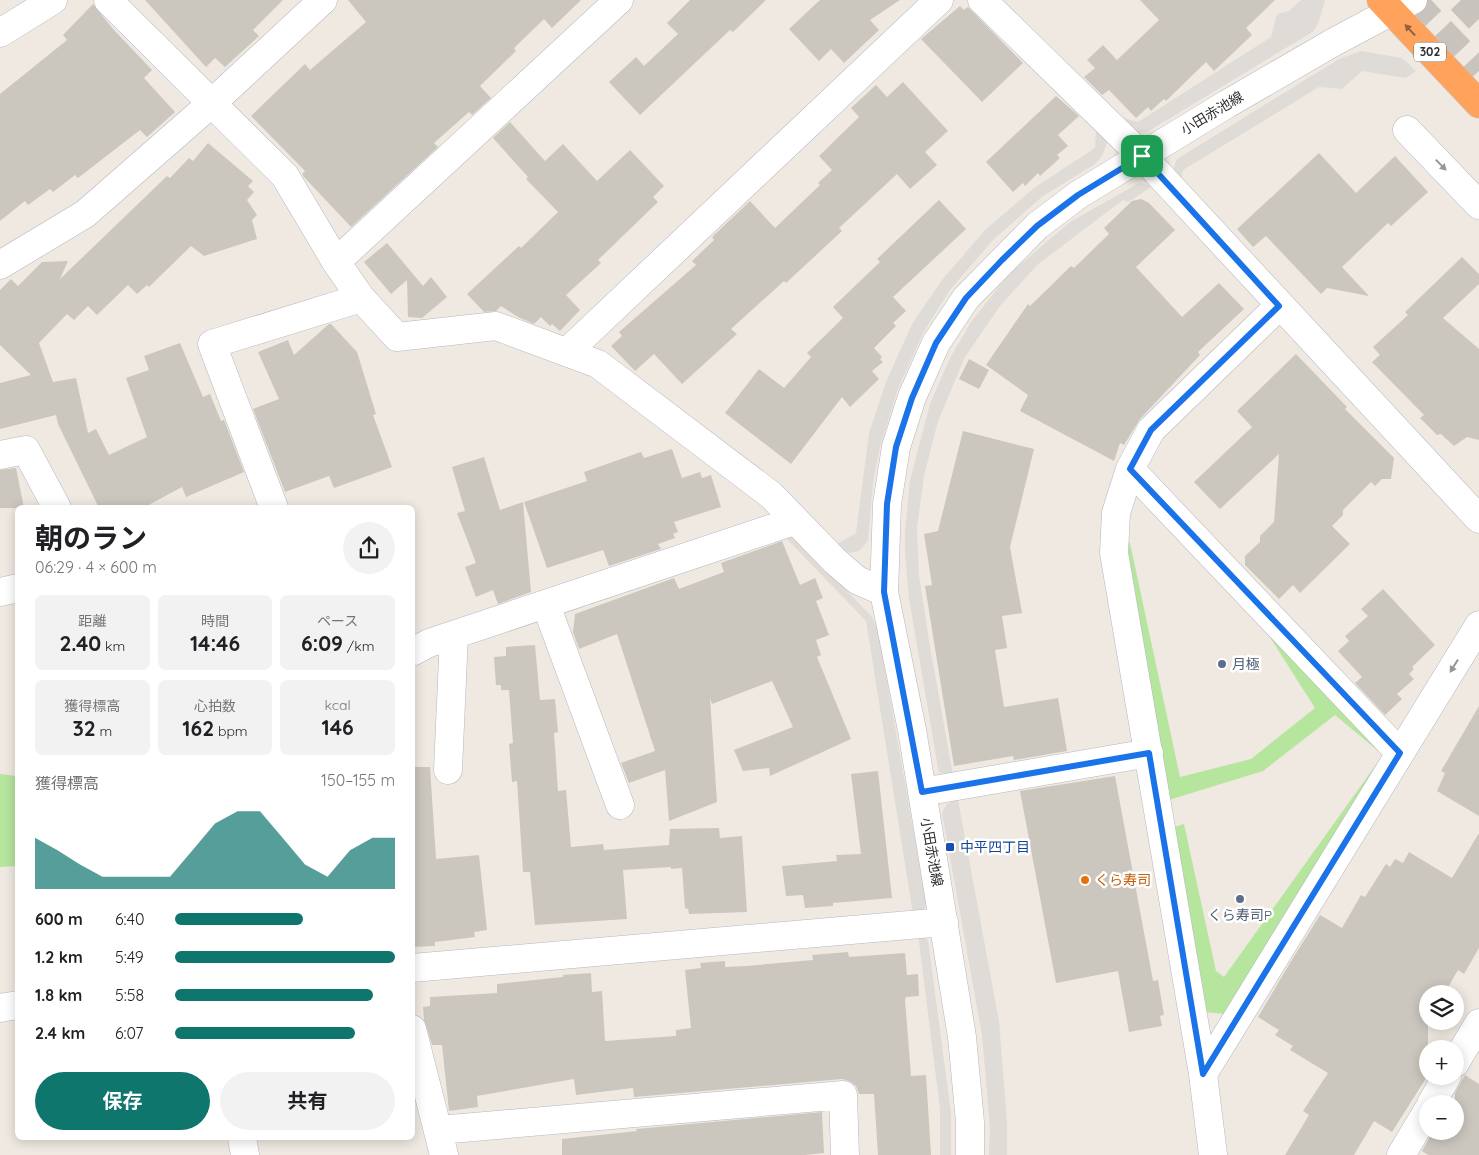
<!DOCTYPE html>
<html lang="ja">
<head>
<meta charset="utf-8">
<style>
  :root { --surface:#fff; --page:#f2f2f2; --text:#202124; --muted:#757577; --accent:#0f766e }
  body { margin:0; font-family:Quicksand,"Noto Sans JP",sans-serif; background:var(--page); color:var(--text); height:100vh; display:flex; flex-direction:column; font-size:19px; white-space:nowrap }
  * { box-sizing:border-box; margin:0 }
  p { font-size:16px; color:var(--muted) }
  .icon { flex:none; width:28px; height:28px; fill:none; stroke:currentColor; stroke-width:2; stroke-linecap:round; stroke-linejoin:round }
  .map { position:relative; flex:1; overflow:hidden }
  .details { position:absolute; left:15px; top:505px; width:400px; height:635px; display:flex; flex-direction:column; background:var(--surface); border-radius:8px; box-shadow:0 2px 12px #0003 }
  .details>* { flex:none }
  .controls { position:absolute; left:1419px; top:985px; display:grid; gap:10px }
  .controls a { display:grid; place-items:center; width:45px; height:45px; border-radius:50%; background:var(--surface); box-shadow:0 2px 12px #0003; font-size:25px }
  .pin { position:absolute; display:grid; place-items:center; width:42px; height:42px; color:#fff; margin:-21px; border-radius:10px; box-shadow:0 2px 8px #0006 }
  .round { display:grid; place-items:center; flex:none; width:52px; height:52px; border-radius:26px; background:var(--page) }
  .overview { display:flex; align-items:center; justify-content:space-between; height:85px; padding:0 20px }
  h1 { font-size:28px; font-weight:700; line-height:38px }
  .stats { display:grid; grid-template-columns:repeat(3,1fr); gap:8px; height:85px; padding:5px 20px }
  .stats div { display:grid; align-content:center; border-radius:8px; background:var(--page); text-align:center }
  .stats b { font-size:21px; font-weight:700 }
  .stats small { font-size:14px; font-weight:400 }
  .stats p { font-size:14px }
  .chart { height:140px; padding:10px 20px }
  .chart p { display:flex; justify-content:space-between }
  .chart svg { width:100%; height:90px; margin-top:5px; fill:var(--accent); opacity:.7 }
  .cta { display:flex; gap:10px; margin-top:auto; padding:10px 20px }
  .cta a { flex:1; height:58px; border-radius:30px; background:var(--accent); color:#fff; font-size:20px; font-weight:700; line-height:58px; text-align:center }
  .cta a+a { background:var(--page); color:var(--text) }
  ul { padding:0 20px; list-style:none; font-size:16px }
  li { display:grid; grid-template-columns:80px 60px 1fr; align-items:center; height:38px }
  li i { height:12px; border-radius:6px; background:var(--accent) }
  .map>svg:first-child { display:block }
</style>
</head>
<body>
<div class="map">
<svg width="1479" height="1155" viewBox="0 0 1479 1155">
  <rect width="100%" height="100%" fill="#efe9e1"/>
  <path fill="#b6e59e" d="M1126 538 1130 543 1180 777 1251 759 1315 708 1259 620 1383 755V760L1227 1014 1203 1012 1174 827 1184 824 1216 971 1224 977 1383 755 1335 715 1263 771 1169 800Z
    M0 774 17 776V866L0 867Z"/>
  <path fill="#dfdcd8" d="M1301 0H1325L1319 21 1314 31 1147 132 1138 133 1124 118 1138 122 1271 37 1277 14 1289 11Z
    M1361 51 1402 58 1416 71 1406 78 1362 71 1342 89 1319 87 1183 170 1181 183 1172 172 1177 159 1339 59Z
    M1102 130 1107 143 1102 156 1095 164 1043 196 993 240 950 290 923 333 898 389 880 447 873 483 868 541 859 551 850 553 835 545 856 533 869 433 886 382 912 324 942 280 985 230 1034 188 1095 148 1096 132Z
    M1139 183 1153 186 1128 202 1123 200 1037 265 1000 306 965 357 938 421 924 476 917 528 919 575 929 641 953 775 945 774 939 772 938 768 909 598 905 555V531L910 480 930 404 950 358 971 322 1009 274 1070 222Z
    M782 534 795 537 872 617 878 630 926 902 925 908 919 912 913 914 866 621Z
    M958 800 999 1021 1007 1123V1155H989L990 1128 982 1035 942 813 946 805 952 801Z
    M918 934 928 940 951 1113V1155H940V1109Z"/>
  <path fill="#cbc7bf" d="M145 0H283L253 30 259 36 225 67 215 58 206 67Z
    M348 0H581L552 28 544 19 514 48 516 51 480 86 491 98 472 115 469 112 434 143 438 147 351 227 304 177 302 174 305 171 251 116 305 64 310 70 366 22Z
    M690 0H766L733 32 730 30 640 115 609 82 636 57 644 66 678 34 667 23Z
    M820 0H900L870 20 879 30 844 63 831 49 819 61 789 29Z
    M1140 0H1275L1246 28 1252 35 1214 71 1206 62 1166 101 1164 99 1151 111 1148 107 1136 118 1109 90 1102 95 1084 77 1095 68 1087 60 1103 45 1117 60 1159 20Z
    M93 4 113 29 152 70 144 78 175 112 147 137 140 130 78 178 75 175 53 192 50 189 28 205 25 201 0 221V94L67 40 63 35Z
    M960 6 964 10 968 7 1023 63 982 102 921 39Z
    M903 82 948 131 925 152 937 165 910 189 897 174 839 228 842 231 786 283 784 281 731 329 737 334 682 384 654 354 635 371 611 346 622 336 619 332 696 265 692 261 714 240 712 237 750 201 775 228 820 185 818 183 832 170 819 156 859 117 851 108 876 85 887 97Z
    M1056 96 1079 116 1058 135 1068 146 1057 155 1060 158 1040 176 1038 173 1025 186 1023 183 1013 192 986 162Z
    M510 122 545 161 563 144 597 181 630 150 664 186 653 197 658 202 598 260 601 263 566 295 580 310 560 331 552 324 550 326 541 317 534 324 518 317 501 306 496 311 484 312 467 294 519 246 521 248 558 212 526 179 528 177 493 138Z
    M208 143 253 181 248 186 254 192 247 200 257 215 252 220 257 239 204 256 191 246 149 287 147 285 137 294 128 285 97 315 88 306 74 320 67 314 39 343 53 382 76 378 88 433 96 429 109 455 147 437 126 378 149 370 144 356 180 343 203 397 210 394 221 421 224 420 244 472 186 497 182 487 143 508H99L58 424 56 415 0 429V383L31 375 0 345V290L11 279 18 286 42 262 68 261 60 279 167 176 170 178 189 158 193 161Z
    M1319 153 1356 193 1395 156 1428 192 1391 226 1388 223 1342 267 1369 296 1327 288 1321 294 1266 236 1253 247 1237 229Z
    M1141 199 1149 203 1175 230 1136 267 1182 317 1219 283 1244 309 1198 352 1200 355 1140 419 1124 445 1120 443 1114 461 1020 411 1028 395 986 365 1028 304 1030 306 1071 266 1074 268 1109 234 1104 228 1132 201Z
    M939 200 966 229 893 297 906 311 893 323 896 326 874 348 882 357 880 359 883 362 872 371 879 379 850 407 842 397 791 464 725 413 759 369 784 388 811 357 807 353 843 318 833 307 880 262 877 259Z
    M387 243 423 286 431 277 447 297 422 318 408 317 407 280 391 294 364 262Z
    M1462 257 1479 274V284L1443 318 1479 349V440L1467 437 1454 446 1441 434 1437 435 1420 418 1424 415 1372 362 1380 355 1373 347 1408 315 1405 312Z
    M329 324H331L357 352 376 414 373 415 392 467 334 488 329 476 285 492 253 409 279 399 258 352 288 340 294 355Z
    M1296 354 1347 407 1345 409 1394 458 1391 479H1382L1375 486 1371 482 1343 510V515L1332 526 1350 544 1300 593 1293 585 1279 599 1245 565V556L1260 542V536L1274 522 1279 454 1220 509 1194 482 1252 427 1237 411Z
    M969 359 989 370 979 389 959 379Z
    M963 431 1034 449 1010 547 1022 613 1002 616 1007 648 995 650 1004 707 1058 698 1067 751 1014 760 1013 756 954 766 925 586 932 585 924 534 938 531Z
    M672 449 682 478 700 472 702 478 711 475 721 507 674 522 678 532 673 534 675 538 658 544 661 549 609 566 603 550 547 568 524 502 587 481 584 472 641 452 644 458Z
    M484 457 500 510 523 502 531 592 498 604 493 590 476 597 465 567 476 563 457 513 465 511 452 467Z
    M16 468 24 508H0V470Z
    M782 541 800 585 815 578 823 598 816 601 829 635 816 640 821 655 817 657 851 739 770 776 769 768 743 771 734 750 793 727 772 681 712 704 710 698 717 802 669 821 665 770 629 783 621 763 655 751 617 634 579 649 573 632 575 614 674 578 679 589 724 572 721 563Z
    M1383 589 1435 645 1412 667 1414 669 1409 674 1414 679 1397 694 1402 699 1385 715 1355 683 1362 677 1338 651 1349 641 1345 636 1368 616 1361 609Z
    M535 645 540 700 555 699 558 732 554 733 558 791 566 790 571 847 603 844 604 850 669 845 670 829 719 828 720 838 742 836 747 912 689 914 688 909 685 908 682 868 671 869V867L623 870 627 919 535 925 530 872H523L517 781 512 782 509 744 513 743 509 690H501V685H496L494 657 506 656V647Z
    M1479 706V816L1437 791 1445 773 1441 771Z
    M412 767H430L436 859 479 855 487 930 474 932 475 937 435 942V946L412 947Z
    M878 771 892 898 833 903V906L805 908 803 895 786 896 782 866 837 861 836 855 861 854 851 774Z
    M1115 776 1153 981 1158 980 1164 1015 1160 1016 1162 1026 1129 1032 1118 971 1056 983 1020 791Z
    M1479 833V948L1464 974 1458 970 1444 994H1428V1075L1392 1132 1374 1121 1354 1155H1285L1309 1115 1303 1111 1328 1073 1290 1050 1293 1046 1275 1035 1279 1030 1258 1017 1290 963 1320 915 1342 928 1361 895 1365 897 1386 864 1390 867 1395 859 1403 863 1409 852 1452 878Z
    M848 952 849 957 905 953 907 975 918 974 919 996 906 997 905 1000 907 1025 911 1076 926 1075 931 1155H878L874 1094H859L856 1086 849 1081 842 1079 634 1097 633 1088 576 1095 574 1079 477 1096 478 1107 449 1111 442 1045H432L424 1020 423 1007 430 1006V997L497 993V984L563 977V975L591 973 592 992 602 991 605 1041 676 1036V1030L691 1028 685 970 701 968 700 963 725 961V967L746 966 813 960 812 955Z
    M1465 1075 1479 1084V1155H1428L1422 1151 1433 1131H1455V1093Z
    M822 1112 824 1153 805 1155H562V1139L637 1131 636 1129Z"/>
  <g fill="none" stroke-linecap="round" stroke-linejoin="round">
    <path stroke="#c8c4bd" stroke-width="28" stroke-dasharray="28 14" stroke-linecap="butt" d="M1412 0 1479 71
      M1461 0 1479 19"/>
    <g stroke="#b4b7c1" stroke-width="29">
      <path id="minor" d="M108 0 285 176 336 262 361 298 397 337 496 326 598 364 771 495 835 561 857 580 884 592
        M982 0 1142 156 1479 519
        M0 33 53 0
        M1407 130 1479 205
        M336 262 619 0
        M0 265 85 214 213 102 323 0
        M568 351 939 0
        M0 455 26 450 57 508
        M1130 469 1400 753
        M274 508 212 344 361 298
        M0 592 18 588
        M546 605 620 805
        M412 652 429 643 794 521
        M448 770 454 635
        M922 792 1149 753
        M412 968 944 922
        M0 1008 18 1005
        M412 1029 444 1155
        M1455 1063 1479 1023
        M1203 1074 1479 625
        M1431 1104 1447 1076
        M439 1130 843 1095 845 1155
        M242 1138 245 1155
        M970 1155V1122L962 1037 912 730 884 592 887 504 896 447 912 397 936 343 966 298 1037 226 1078 195 1227 104 1334 42 1413 0
        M1213 1155 1203 1074 1114 553 1116 513 1130 469 1151 430 1279 306
        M1401 1155 1428 1110"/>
    </g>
    <g stroke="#c9c9c9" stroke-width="29">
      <path id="highway" d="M1381 0 1479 104"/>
    </g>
    <use href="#minor" stroke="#fff" stroke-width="28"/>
    <use href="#highway" stroke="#ffa35c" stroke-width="28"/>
  </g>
  <defs><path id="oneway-solid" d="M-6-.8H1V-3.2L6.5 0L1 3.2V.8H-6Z" transform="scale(1.25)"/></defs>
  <use fill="#8c6343" href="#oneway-solid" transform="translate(1410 30) rotate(-133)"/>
  <g fill="#969696">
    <use href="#oneway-solid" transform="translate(1441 165) rotate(46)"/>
    <use href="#oneway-solid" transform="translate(1454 666) rotate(122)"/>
  </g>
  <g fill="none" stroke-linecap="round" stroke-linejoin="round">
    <g stroke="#fff" stroke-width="10">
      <path id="route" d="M1142 156 1279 306 1151 430 1130 469 1400 753 1203 1074 1149 753 922 792 884 592 887 504 896 447 912 398 936 343 966 298 1002 260 1037 226 1078 195Z"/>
    </g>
    <use href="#route" stroke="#1a73e8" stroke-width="6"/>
  </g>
  <g fill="#5c6f8a" stroke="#fff" stroke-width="2">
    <circle cx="1222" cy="664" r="5"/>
    <circle cx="1240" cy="899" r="5"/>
  </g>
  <rect fill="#1a4fb4" stroke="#fff" stroke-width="2" x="945" y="842" width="10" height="10" rx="2.5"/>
  <circle fill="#e8710a" stroke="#fff" stroke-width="2" cx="1085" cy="880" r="5"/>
  <g text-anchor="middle" stroke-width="5" stroke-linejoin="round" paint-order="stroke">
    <rect fill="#fff" stroke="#6d6d6d" stroke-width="1" x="1414" y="42.5" width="32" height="19" rx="4"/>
    <g font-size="12" font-weight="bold" fill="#2e2e2e">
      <text x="1430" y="56">302</text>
    </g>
    <g font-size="14" fill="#2e2e2e" stroke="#fff">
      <text transform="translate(1212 113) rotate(-31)" y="5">小田赤池線</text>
      <text transform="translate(932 852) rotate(80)" y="5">小田赤池線</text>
    </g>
    <g font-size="14" fill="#4e5e75" stroke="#fff" text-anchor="start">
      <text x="1232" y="669">月極</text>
      <text x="1240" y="920" text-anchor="middle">くら寿司P</text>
    </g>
    <g font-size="14" fill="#164399" stroke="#fff" text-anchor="start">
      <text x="960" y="852">中平四丁目</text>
    </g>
    <g font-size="14" fill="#c56008" stroke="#fff" text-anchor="start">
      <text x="1095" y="885">くら寿司</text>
    </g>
  </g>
</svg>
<div class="controls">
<a><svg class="icon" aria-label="layers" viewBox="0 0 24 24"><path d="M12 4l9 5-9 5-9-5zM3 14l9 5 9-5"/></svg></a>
<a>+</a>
<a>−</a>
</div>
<div class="pin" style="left:1142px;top:156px;background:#1e9e55"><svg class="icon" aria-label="arrive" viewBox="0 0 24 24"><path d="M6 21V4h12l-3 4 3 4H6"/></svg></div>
<section class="details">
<div class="overview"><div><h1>朝のラン</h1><p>06:29 · 4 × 600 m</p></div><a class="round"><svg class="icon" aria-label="share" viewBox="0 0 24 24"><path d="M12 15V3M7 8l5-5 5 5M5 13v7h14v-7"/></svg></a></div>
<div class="stats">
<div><p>距離</p><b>2.40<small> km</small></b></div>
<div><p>時間</p><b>14:46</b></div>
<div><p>ペース</p><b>6:09<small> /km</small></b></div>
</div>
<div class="stats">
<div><p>獲得標高</p><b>32<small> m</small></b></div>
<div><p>心拍数</p><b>162<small> bpm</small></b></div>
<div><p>kcal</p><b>146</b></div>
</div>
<div class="chart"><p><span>獲得標高</span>150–155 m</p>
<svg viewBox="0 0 160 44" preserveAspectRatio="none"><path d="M0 44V19L10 25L20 32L30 38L40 38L50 38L60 38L70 25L80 12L90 6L100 6L110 19L120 32L130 38L140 25L150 19L160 19V44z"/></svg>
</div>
<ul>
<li><b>600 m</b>6:40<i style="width:58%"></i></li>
<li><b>1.2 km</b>5:49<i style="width:100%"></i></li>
<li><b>1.8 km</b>5:58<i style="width:90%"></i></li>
<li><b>2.4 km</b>6:07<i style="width:82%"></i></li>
</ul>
<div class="cta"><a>保存</a><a>共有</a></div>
</section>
</div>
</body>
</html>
